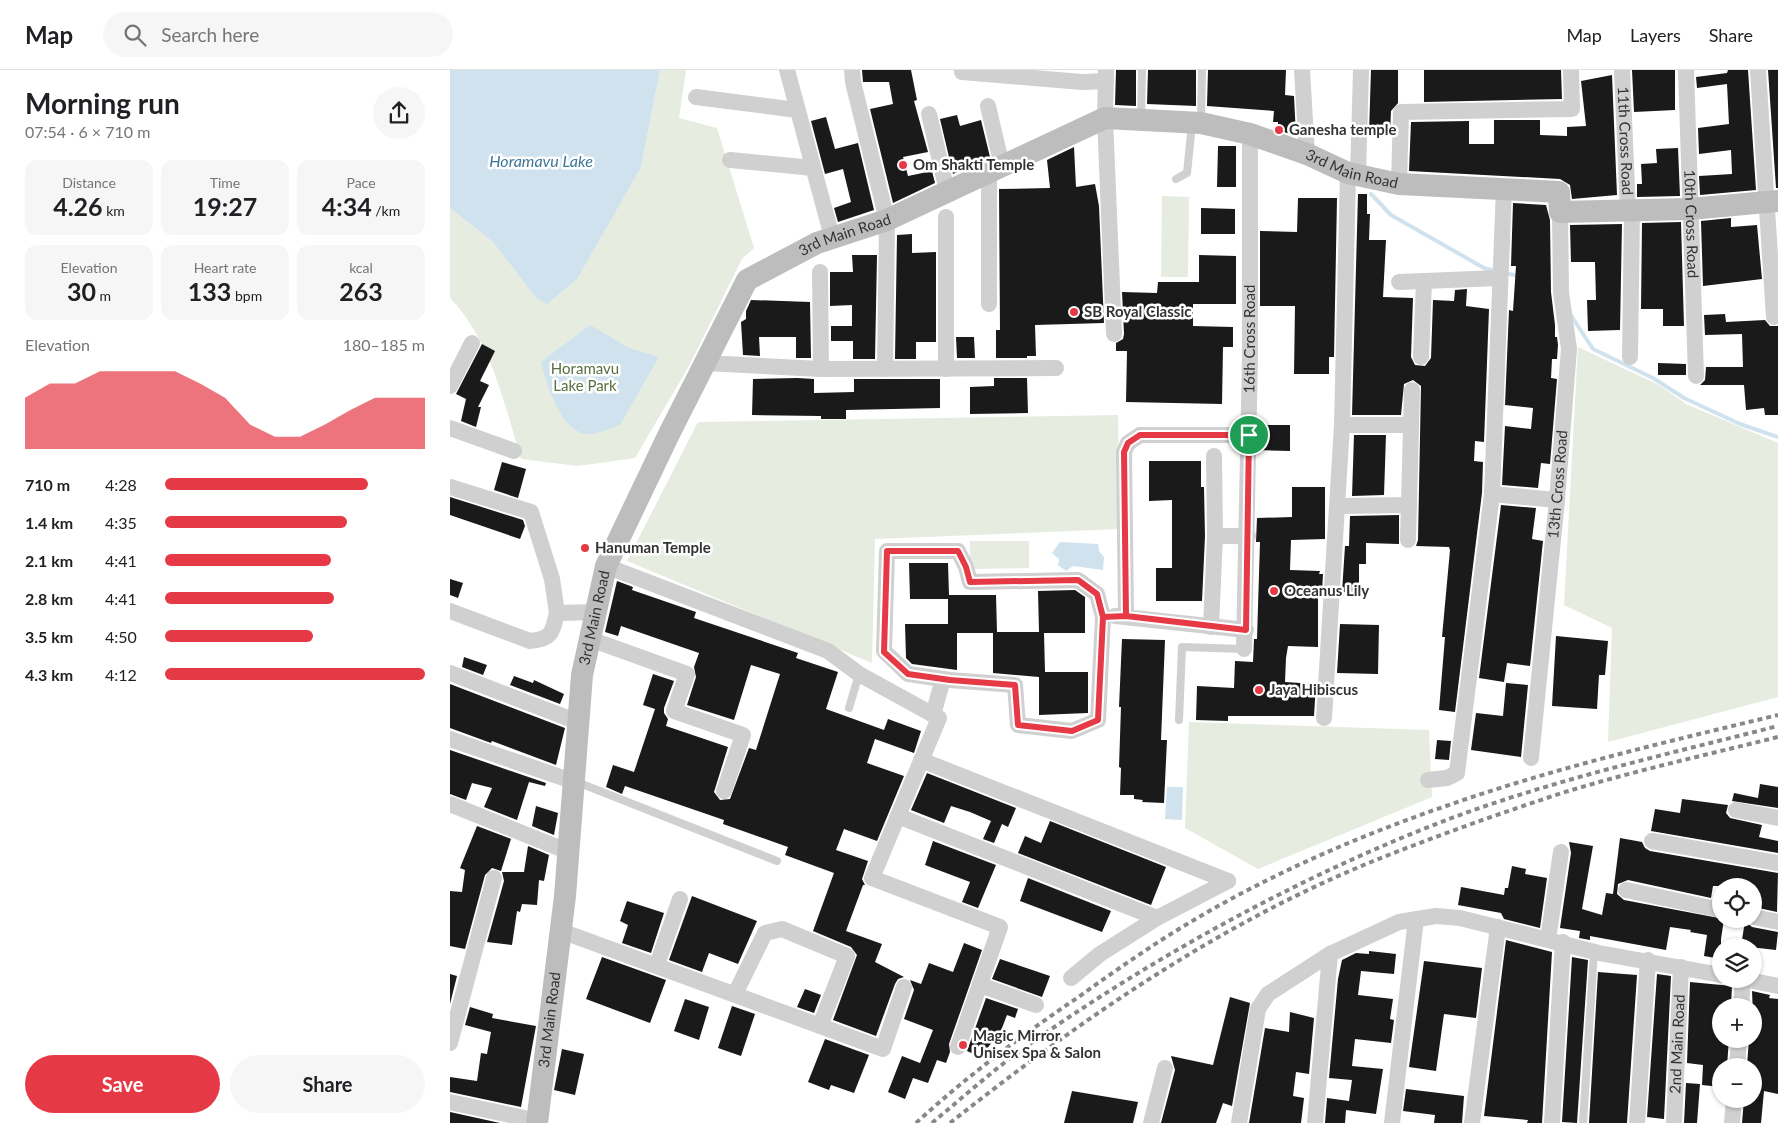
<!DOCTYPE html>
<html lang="en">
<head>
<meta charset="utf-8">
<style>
  :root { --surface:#fff; --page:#f6f6f6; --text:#202124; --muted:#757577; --line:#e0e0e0; --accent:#e63946 }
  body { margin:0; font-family:Lato,sans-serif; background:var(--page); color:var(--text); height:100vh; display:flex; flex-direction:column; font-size:19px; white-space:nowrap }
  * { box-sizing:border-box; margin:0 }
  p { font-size:16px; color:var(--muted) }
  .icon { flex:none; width:28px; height:28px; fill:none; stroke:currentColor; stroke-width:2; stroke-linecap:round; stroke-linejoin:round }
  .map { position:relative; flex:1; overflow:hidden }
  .side { display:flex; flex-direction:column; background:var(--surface); width:450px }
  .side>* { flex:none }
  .tools { position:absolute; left:1262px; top:808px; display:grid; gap:10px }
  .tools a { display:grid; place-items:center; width:50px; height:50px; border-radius:50%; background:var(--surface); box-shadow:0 1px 4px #0004; font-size:25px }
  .pin { position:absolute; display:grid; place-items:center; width:42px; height:42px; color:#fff; margin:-21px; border:2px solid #fff; border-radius:50%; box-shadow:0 1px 5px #0007 }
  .round { display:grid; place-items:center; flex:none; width:52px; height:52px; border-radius:26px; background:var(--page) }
  .head { display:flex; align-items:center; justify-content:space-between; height:85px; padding:0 25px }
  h1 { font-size:28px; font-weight:700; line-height:38px }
  .figures { display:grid; grid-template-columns:repeat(3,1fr); gap:8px; height:85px; padding:5px 25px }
  .figures div { display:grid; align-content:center; border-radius:12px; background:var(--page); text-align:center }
  .figures b { font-size:25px; font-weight:700 }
  .figures small { font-size:14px; font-weight:400 }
  .figures p { font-size:14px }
  .chart { height:140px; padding:10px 25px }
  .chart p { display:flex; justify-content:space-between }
  .chart svg { width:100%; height:90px; margin-top:5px; fill:var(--accent); opacity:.7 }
  .action { display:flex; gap:10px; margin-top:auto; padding:10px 25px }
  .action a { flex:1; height:58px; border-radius:30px; background:var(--accent); color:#fff; font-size:20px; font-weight:700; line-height:58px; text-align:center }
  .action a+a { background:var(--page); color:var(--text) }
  ul { padding:0 25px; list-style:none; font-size:16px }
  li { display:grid; grid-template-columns:80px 60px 1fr; align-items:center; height:38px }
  li i { height:12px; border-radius:6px; background:var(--accent) }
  header { display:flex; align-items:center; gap:30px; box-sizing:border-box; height:70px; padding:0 25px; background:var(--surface); border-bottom:1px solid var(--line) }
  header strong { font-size:24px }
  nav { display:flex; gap:28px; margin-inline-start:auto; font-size:18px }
  .search { width:350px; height:45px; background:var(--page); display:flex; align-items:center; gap:12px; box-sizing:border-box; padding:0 18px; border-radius:28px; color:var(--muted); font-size:19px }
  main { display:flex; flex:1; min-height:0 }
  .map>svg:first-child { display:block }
</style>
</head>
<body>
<header>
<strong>Map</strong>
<div class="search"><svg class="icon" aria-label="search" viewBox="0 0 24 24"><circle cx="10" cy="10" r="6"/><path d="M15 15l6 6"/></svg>Search here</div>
<nav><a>Map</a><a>Layers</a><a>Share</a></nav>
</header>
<main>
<section class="side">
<div class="head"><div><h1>Morning run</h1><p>07:54 · 6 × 710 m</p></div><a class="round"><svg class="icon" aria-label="share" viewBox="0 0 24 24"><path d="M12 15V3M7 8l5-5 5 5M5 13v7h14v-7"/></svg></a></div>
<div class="figures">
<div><p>Distance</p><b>4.26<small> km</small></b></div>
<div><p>Time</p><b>19:27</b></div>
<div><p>Pace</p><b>4:34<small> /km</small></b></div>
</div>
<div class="figures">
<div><p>Elevation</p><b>30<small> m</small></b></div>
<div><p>Heart rate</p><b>133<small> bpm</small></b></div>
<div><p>kcal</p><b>263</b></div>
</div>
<div class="chart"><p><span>Elevation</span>180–185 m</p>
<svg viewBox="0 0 160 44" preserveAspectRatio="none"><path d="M0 44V19L10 12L20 12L30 6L40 6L50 6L60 6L70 12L80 19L90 32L100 38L110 38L120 32L130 25L140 19L150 19L160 19V44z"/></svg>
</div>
<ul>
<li><b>710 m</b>4:28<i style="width:78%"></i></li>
<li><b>1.4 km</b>4:35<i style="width:70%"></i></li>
<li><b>2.1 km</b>4:41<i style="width:64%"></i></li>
<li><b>2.8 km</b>4:41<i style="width:65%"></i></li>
<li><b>3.5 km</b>4:50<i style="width:57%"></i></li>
<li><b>4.3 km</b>4:12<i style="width:100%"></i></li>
</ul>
<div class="action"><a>Save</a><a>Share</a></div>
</section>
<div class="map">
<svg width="1328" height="1053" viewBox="0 0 1328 1053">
  <rect width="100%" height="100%" fill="#fff"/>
  <path fill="#e6ecdf" d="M210 0H236L229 48 267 58 304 178 292 189 239 296 185 388 128 396 71 389C55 335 40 269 0 228V138L43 172 86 228 191 97Z
    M712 126 739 127 738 207H711Z
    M1128 277 1209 315 1236 334 1328 373V627L1158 672 1162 558 1114 535Z
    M668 345 669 459 425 469 422 593 177 491 248 352Z
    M520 471H579V498L520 499Z
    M739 652 979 660 982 727 808 799 735 758Z"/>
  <path fill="#cfe2ee" d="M0 0H210L191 97 127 209 97 234 86 228 43 172 0 138Z
    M140 255 179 278 209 287 170 355C161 358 150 363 140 364 112 366 96 313 91 292Z
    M610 472 648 474 649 481 654 487 653 500 623 496 616 501 608 495 609 489 602 483Z
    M717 717H733L732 750 715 749Z"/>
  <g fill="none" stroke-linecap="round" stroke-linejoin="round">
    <path stroke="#cfe2ee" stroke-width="4" d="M921 124 941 145 1034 198 1045 201
      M1054 203 1069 206
      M1120 244 1143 279 1203 308 1234 328 1290 354 1328 367"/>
  </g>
  <path fill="#1a1a1a" d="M412 0H461L467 30 464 31 478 82 453 87 458 106 482 101 485 113 443 133 420 39 443 34 439 12H413Z
    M666 0H686V36L665 35Z
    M698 0H746V36L697 34Z
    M758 0H836L835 25 844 26 846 66 828 60V52H823L824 41 757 36Z
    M921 0H948V33L941 41 940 63H919Z
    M974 0H1111L1112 29 974 32Z
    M1182 0H1225V40L1184 42Z
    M1278 0H1298L1306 120 1250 125 1249 106 1282 104 1281 80 1249 84 1248 58 1279 54 1277 14 1247 18 1246 7 1277 3Z
    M1318 0H1328V118H1326Z
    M1162 5 1167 125 1122 129 1120 115 1110 109 959 101 961 52 1019 51V74H1044V50H1090V65L1117 66V57L1136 56 1131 11Z
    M507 45 510 56 531 50 540 87 503 104 490 49Z
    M376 47 385 79 408 73 424 140 388 152 384 138 401 132 393 99 375 104 361 51Z
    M768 76H786V117H767Z
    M624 77 626 117 645 114 649 136 654 253 585 255 586 286H577V288H546V260H550L549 119 600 118 597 90Z
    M1228 78 1230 126 1187 127V114H1192L1191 94 1207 93 1206 79Z
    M908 124H917V144H920L919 170H936L933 227 963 228 961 287 965 295 975 296 981 288 983 230 1004 231 1005 220 1017 219 1016 236 1039 239 1034 372 1025 371 1024 391 1033 392 1032 423 1005 642 989 640 995 567H992L1000 480 999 477 966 476 968 470 971 316 963 310 954 314 951 345H902Z
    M848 128H887L884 287H879V304H844L845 236H810V161L847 162Z
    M1063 133 1096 135 1100 150 1101 222 1105 255V267H1107L1108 275 1107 289H1102L1101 308 1107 309 1100 394 1091 393 1088 418 1052 415 1055 356 1081 359 1083 338 1055 335 1059 240 1063 241 1066 196H1061Z
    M751 138 785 139V164H751Z
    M1281 148V157L1307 155 1312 209 1253 216 1251 151Z
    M1231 152 1234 256H1213V239H1191L1192 153Z
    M1172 154 1170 260 1138 261 1137 230H1146L1145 192H1121L1120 155Z
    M462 164V183L486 182V272H466V289H445L447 165Z
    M402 185H427L425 289H403V271H381V256H402V235L380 236V202H403Z
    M749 185 786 186V234H743V256L783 257V277H773L772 334 676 332 677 281H666V273L673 269 674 264 672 222 707 223 708 212H749Z
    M301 230 360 232 361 288H346V267H309L310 286 293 285 291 252 296 249V241Z
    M1275 244 1276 252 1315 250 1320 256H1328V345H1315L1314 338 1296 340 1294 315H1250L1255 310 1256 297H1293L1292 264 1255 265 1254 245Z
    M506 267H524L525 288H507Z
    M32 274 45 281 30 311 39 315 28 337H31L26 357 11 351 16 329 6 324Z
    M1208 293 1236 294V305H1208Z
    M347 308 364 309V323L404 322V309H490V338L396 340V349H371V346L302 345 303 309Z
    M544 308H577L578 343 520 344V317L544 316Z
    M809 355H840V381L808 380Z
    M904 365H936L934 425 902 426Z
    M699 391H751V417H754L755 466 752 531H706V498H722V430L699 431Z
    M52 392 76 399 68 428 44 420Z
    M842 417H875V469L841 470 840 500 870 501 869 504H873L872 522H868V577L838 576 836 588 835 612 866 614 864 646H778V651L746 650 747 616 784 618 785 591 803 592 804 569H807L810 472H806L807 448 842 447Z
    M0 427 73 450 75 456 70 469 0 445Z
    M1051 435 1086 438 1082 469 1093 471 1080 596 1057 593 1054 612 1029 608Z
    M949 445V474L916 473V494H909V523L892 522 895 476H899L900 446Z
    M459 493H498L499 525H546L547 562H589L588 521 625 520 635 527V563H594L595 602H638V643L589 645V607L543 603V563H507V600L462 594 456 588 455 554H498V529H460Z
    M0 509 13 513 8 528 0 525Z
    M167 511 183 517 182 520 246 542 244 548 348 583 346 588 388 602 376 639 434 660 438 649 471 661 464 683 425 669 417 693 454 706 427 771 394 759 386 780 418 791 412 809 415 815H413L396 861 432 874 425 892 454 907 448 909 445 914 426 966 383 950 407 885 401 877 363 861 384 803 335 785 338 777 273 754 274 750 175 716 172 724 156 717 163 695 184 702 205 639 193 635 203 604 224 611 214 638V643L218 649 216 656 278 677 264 722 270 730 280 729 299 678 306 680 330 604 301 595 284 650 237 635 246 607 244 597 249 583 171 556 168 566 155 562Z
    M890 554 929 555 928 604 887 603Z
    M1106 566 1158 571 1155 605H1149L1147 639 1102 636Z
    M672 569 715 570 711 670H717L714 733 692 732 693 730 684 729V725H670L671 698 669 697 671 637H669Z
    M14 587 37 595 33 605 12 597Z
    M64 606 83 613 84 610 114 624 110 634 60 615Z
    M1056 613 1078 615 1071 687 1021 680 1026 643 1053 646Z
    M0 614 115 658 106 695 42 671 41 673 0 658Z
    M987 670 1001 671 999 690 985 689Z
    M0 680 96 713 95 716 79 712 67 750 34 737 42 718 22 713 16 730 0 724Z
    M477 703 566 738 558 757 552 754 544 773 533 769 541 751 520 742 501 736 494 753 461 740Z
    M1310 714 1328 717V738L1282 731 1284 723 1308 728Z
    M1232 729 1278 735 1276 743 1280 748 1312 755 1309 767 1328 771V783L1201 761 1205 739 1230 743Z
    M86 736 108 743 104 765 82 756Z
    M600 751 716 797 701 835 568 783 575 766 591 773Z
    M27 756 61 769 51 801 42 798 35 805 15 879 0 876V821L12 822 15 800 10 798Z
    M1170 768 1192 772 1195 778 1200 781 1328 803 1327 842 1304 837V816H1263L1261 828 1178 810 1168 814 1167 824 1174 830 1274 849 1271 869V889L1254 886 1257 865 1240 862 1241 860 1220 857 1216 880 1140 866V870L1129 868 1130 861 1110 858 1121 783 1119 772 1143 776 1132 839 1152 845 1156 823 1163 824Z
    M483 771 546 795 528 838 512 832 520 812 475 795Z
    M78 776 99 785 94 811 89 810 87 835 72 834 70 842 67 841 62 875 37 872 54 811 52 802H74Z
    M1062 796 1076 799 1075 804 1097 808 1090 858 1054 849 1051 843 1008 835 1011 817 1054 825 1055 818H1058Z
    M578 808 661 841 652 862 570 831Z
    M242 826 307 851 288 894 259 883 252 902 219 890Z
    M177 831 214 843 201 883 172 873 178 855 170 851Z
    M1295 851 1302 857 1328 862 1326 880 1291 876Z
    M1056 870 1102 882 1092 1053H1077L1078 1050 1034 1046Z
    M514 873 532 880 499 974 500 982 496 993 487 990 478 1013 463 1008 455 1029 438 1022 452 986 470 993 483 960 454 949 464 920 460 910 471 914 479 893 503 902Z
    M919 881 946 884 944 904 911 901 908 925 943 929 940 949 944 950 941 973 905 969 902 996 933 999 926 1044 896 1040 895 1053H875L877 1028 899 1031 902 1010 879 1008 888 909 892 890 906 883 919 884Z
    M152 887 216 910 200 953 136 929Z
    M1122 887 1138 890 1127 1053 1112 1052Z
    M550 889 600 906 592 927 542 909Z
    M974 891 1032 898 1026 948 994 944 986 1001 959 997Z
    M1148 902 1187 905 1177 1053H1139Z
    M0 904 7 906 0 934Z
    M1207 904 1221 906 1214 1049 1197 1047Z
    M1240 912 1282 916 1281 936H1271V969H1279L1277 996H1271V1017L1252 1015 1253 995 1237 993Z
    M355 919 371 925 364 943 347 937Z
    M1302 921 1320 925 1319 928 1328 929V1024L1314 1021 1311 1053H1292L1294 1029H1304V996H1297L1299 969H1304Z
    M780 927 800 933 782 1036 773 1033 766 1053H711L725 1000 721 986 763 995Z
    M536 928 568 939 565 948 557 945 547 971 544 970 530 987 517 981Z
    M235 929 259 937 249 970 224 961Z
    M282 936 305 944 291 986 268 978Z
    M20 937 43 944 42 948 86 956 71 1037 0 1022V1007L27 1011 31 983 37 984 41 962 15 955Z
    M840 942 864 948 859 1004 846 1002 843 1026 854 1028 851 1053H799L815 958 839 962Z
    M375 969 419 985 404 1023 381 1015 379 1020 358 1012Z
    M112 979 134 984 125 1025 104 1020Z
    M1236 1013 1250 1014 1247 1053H1234Z
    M956 1019 1014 1026 1012 1053H984L985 1045 953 1041Z
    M622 1021 688 1032 683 1053H614Z
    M0 1042 50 1053H0Z"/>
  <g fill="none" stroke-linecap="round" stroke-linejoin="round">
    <path stroke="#d0d0d0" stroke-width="8" d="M691 48 692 0
      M751 50 752 0
      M726 109 737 103 742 54
      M399 638 409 604
      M729 650 732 577 794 579
      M127 712 327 791
      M1133 1053 1144 881"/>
    <g stroke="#d0d0d0" stroke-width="16">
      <path d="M337 0 382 167"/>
      <path d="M402 0 403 12 437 150 435 299"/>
      <path d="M656 0 655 48 664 264"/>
      <path d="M852 0 857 84"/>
      <path id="s1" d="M1172 0 1178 142"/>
      <path id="s2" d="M1236 0 1246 306"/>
      <path d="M1308 0 1324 247"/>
      <path d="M512 2 632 12 656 11"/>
      <path d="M246 27 347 40"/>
      <path d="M538 36 552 96"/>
      <path d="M479 44 497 121"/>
      <path d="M280 90 363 98"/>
      <path d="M908 105 911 0"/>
      <path d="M949 114 951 42 1122 39 1121 0"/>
      <path d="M496 147V299"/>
      <path d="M370 202 371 299"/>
      <path d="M949 212 1049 208"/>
      <path d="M539 234V102"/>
      <path d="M971 287 974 211"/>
      <path d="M1180 287 1182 142"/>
      <path d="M254 293 371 299 606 298"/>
      <path d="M0 316 22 273"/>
      <path d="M892 355H961"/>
      <path d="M0 358 64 381"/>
      <path d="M0 417 81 442 102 509 107 543 146 542"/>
      <path d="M1042 424 1107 430"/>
      <path d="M888 436 959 435"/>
      <path d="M765 466H798"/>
      <path d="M958 470 962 320"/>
      <path d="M437 481H508L516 497 520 512 628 510 647 524 653 547 648 650 622 661 568 655 565 615 500 610 458 604 434 581Z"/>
      <path d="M156 496 378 581 409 604 489 648 422 808 550 857 508 977"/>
      <path d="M0 541 80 571C102 569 102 563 107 543"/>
      <path d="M665 546 796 560"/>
      <path d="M676 546 674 382 678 373 690 365H799"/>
      <path d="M761 557 765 466 764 386"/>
      <path d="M140 569 237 604 224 641 293 665 274 721"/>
      <path id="s3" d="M794 579 800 285V64"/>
      <path d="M0 603 128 652"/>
      <path d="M483 645 493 609"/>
      <path d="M874 648 892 355 898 103"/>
      <path d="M0 669 125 712"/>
      <path id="s4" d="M1081 688 1107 430 1119 279 1111 222 1110 142"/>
      <path d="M471 690 778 811"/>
      <path d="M978 710 997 708 1007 703 1042 424 1054 118"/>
      <path d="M0 734 119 782"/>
      <path d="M1286 740 1328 748"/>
      <path d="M448 746 707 848 778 811"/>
      <path d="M1202 771 1328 793"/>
      <path d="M1176 820 1271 840"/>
      <path d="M1304 847 1328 852"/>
      <path d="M111 861 433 979 454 917"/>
      <path d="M1098 869 1111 782"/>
      <path d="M207 895 230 829"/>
      <path d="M621 908 650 884 707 848"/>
      <path d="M1293 909 1328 916"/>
      <path d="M530 915 586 935"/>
      <path d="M285 924 315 863 332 859 397 886 370 956"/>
      <path d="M1291 936 1293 909"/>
      <path d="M0 973 44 808"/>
      <path d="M1287 996 1289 969"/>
      <path d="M0 1032 88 1051"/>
      <path d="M701 1053 715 998"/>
      <path d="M789 1053 808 939 818 924 880 884 949 852 986 846 1010 848 1149 883 1271 905"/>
      <path d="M865 1053 880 884"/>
      <path d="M942 1053 966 849"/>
      <path d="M1022 1053 1048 857"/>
      <path d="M1102 1053 1113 872"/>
      <path d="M1187 1053 1198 890"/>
      <path id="s5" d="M1224 1053 1231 897"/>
      <path d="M1282 1053 1284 1029"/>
    </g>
    <path stroke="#bdbdbd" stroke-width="22" id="s6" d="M87 1053 115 826 132 605 156 496 219 364 297 210 367 173 437 150 655 48 751 53 800 64 857 84 898 103 949 114 1109 122 1110 142 1240 139 1328 131"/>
    <path stroke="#888" stroke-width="4" stroke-dasharray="5 4" stroke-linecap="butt" d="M466 1053C516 1007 571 966 627 928 665 901 703 874 744 850 821 804 911 765 996 736 1104 698 1216 672 1328 645
      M482 1053C512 1028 542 1001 574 978 703 887 852 805 999 749 1106 709 1218 684 1328 656
      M500 1053C629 951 767 855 921 792 983 767 1048 744 1112 723 1183 701 1256 685 1328 667"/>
  </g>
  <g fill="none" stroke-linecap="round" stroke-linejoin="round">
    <g stroke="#fff" stroke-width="10">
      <path id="route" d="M799 365H690L678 373 674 382 676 546 653 547 648 650 622 661 568 655 565 615 500 610 458 604 434 582 437 481H508L516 497 520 512 628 510 647 524 653 547 676 546 796 560 799 365"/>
    </g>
    <use href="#route" stroke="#e63946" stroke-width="6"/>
  </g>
  <g fill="#e63946" stroke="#fff" stroke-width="2">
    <circle cx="829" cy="60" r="5"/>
    <circle cx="453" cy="95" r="5"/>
    <circle cx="624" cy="242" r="5"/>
    <circle cx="135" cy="478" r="5"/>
    <circle cx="824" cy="521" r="5"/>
    <circle cx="809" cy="620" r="5"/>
    <circle cx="513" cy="975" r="5"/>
  </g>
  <g text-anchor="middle" stroke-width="5" stroke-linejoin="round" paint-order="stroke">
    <g font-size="15" font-weight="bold" fill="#333" stroke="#fff" text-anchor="start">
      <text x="839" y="65">Ganesha temple</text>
      <text x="463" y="100">Om Shakti Temple</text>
      <text x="634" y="247">SB Royal Classic</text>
      <text x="145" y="483">Hanuman Temple</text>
      <text x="834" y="526">Oceanus Lily</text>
      <text x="819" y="625">Jaya Hibiscus</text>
      <text x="523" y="971">Magic Mirror<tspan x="523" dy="17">Unisex Spa &amp; Salon</tspan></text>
    </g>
    <g font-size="15" fill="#333" stroke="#fff">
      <text dy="5" stroke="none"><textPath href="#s1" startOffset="71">11th Cross Road</textPath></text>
      <text dy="5" stroke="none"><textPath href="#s6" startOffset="1529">3rd Main Road</textPath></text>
      <text dy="5" stroke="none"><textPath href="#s2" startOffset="154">10th Cross Road</textPath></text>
      <text dy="5" stroke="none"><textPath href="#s6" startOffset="989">3rd Main Road</textPath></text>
      <text dy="5" stroke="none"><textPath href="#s3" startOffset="310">16th Cross Road</textPath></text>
      <text dy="5" stroke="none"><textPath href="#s4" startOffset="275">13th Cross Road</textPath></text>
      <text dy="5" stroke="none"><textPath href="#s6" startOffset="509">3rd Main Road</textPath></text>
      <text dy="5" stroke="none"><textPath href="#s6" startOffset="104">3rd Main Road</textPath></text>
      <text dy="5" stroke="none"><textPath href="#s5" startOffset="79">2nd Main Road</textPath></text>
    </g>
    <g font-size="15" fill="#56703f" stroke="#fff">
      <text x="135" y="304">Horamavu<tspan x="135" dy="17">Lake Park</tspan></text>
    </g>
    <g font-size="16" font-style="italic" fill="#3f7597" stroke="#fff">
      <text x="91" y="97">Horamavu Lake</text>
    </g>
  </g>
</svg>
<div class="tools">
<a><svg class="icon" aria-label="locate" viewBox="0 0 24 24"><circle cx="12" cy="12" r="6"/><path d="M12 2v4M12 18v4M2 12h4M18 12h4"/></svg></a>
<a><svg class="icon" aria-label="layers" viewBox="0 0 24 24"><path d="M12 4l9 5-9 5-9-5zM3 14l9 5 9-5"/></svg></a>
<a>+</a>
<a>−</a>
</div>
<div class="pin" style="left:799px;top:365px;background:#1e9e55"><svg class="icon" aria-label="arrive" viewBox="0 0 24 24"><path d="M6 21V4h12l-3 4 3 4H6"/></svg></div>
</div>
</main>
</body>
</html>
